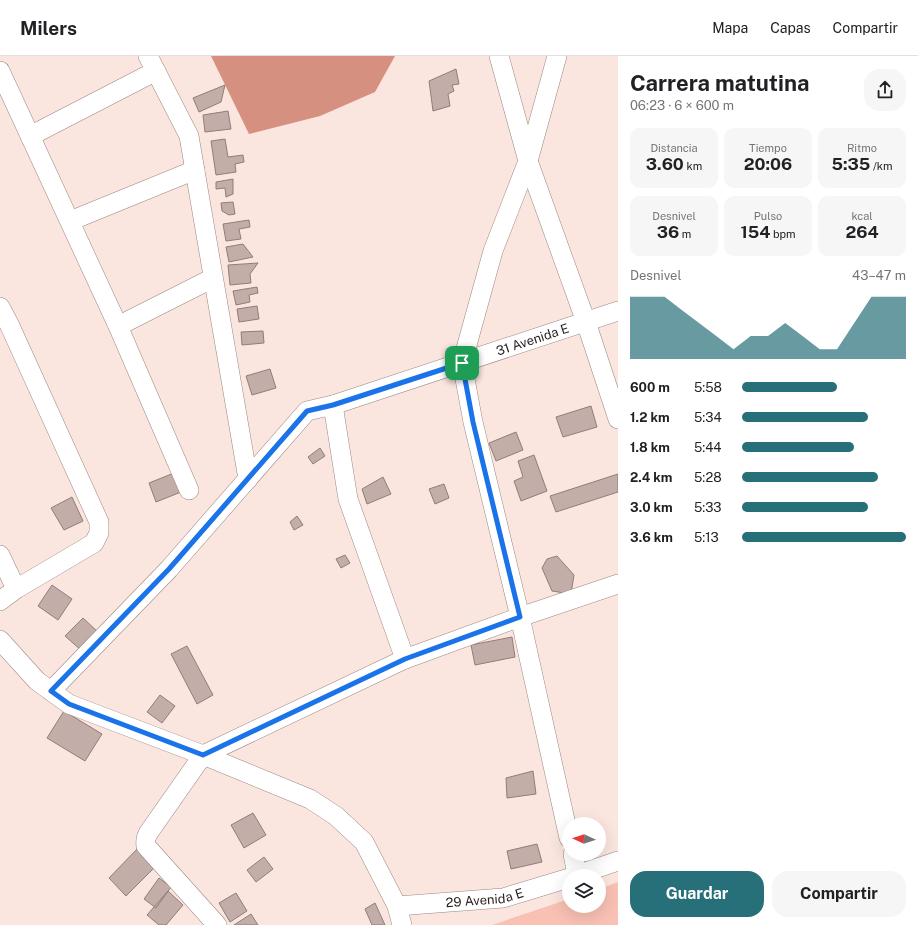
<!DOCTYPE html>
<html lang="es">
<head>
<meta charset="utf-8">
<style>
  :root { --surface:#fff; --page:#f6f6f6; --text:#202124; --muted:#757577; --line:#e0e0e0; --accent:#27707a }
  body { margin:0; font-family:"Public Sans",sans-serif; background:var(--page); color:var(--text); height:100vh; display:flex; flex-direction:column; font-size:15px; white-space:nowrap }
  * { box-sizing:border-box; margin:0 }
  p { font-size:13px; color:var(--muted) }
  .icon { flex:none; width:22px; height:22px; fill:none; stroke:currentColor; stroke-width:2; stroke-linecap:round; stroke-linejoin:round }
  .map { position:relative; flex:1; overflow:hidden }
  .panel { display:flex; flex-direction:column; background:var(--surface); width:300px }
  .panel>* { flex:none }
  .needle { width:26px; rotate:273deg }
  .buttons { position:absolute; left:562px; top:761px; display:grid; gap:8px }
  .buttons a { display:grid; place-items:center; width:44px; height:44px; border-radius:50%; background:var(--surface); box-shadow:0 4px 16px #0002; font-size:20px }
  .pin { position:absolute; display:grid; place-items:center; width:34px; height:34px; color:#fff; margin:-17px; border-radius:8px; box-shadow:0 2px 6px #0006 }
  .round { display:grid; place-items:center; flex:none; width:42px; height:42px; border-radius:16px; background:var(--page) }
  .overview { display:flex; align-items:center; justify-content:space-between; height:68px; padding:0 12px }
  h1 { font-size:22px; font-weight:700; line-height:30px }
  .stats { display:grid; grid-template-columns:repeat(3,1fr); gap:6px; height:68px; padding:4px 12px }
  .stats div { display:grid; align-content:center; border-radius:10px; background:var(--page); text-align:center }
  .stats b { font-size:17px; font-weight:700 }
  .stats small { font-size:11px; font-weight:400 }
  .stats p { font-size:11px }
  .chart { height:112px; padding:8px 12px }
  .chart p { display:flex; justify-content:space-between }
  .chart svg { width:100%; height:72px; margin-top:4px; fill:var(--accent); opacity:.7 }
  .action { display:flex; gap:8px; margin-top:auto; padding:8px 12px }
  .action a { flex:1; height:46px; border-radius:16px; background:var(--accent); color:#fff; font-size:16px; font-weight:700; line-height:46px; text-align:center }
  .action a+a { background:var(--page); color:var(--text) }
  ul { padding:0 12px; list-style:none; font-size:13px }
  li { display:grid; grid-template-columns:64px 48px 1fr; align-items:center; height:30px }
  li i { height:10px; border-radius:5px; background:var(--accent) }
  header { display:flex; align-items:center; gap:24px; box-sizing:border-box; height:56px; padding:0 20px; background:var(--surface); border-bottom:1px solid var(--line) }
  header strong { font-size:19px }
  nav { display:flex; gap:22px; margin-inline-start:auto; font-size:14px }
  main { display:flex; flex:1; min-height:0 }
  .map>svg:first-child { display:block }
</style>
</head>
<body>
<header>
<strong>Milers</strong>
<nav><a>Mapa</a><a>Capas</a><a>Compartir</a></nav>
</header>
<main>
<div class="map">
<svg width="618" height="869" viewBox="0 0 618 869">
  <rect width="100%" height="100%" fill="#fbe5df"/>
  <path fill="#f9c1b4" d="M618 826V869H492L569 843V850H599V833Z"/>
  <path fill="#d59080" d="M211 0H395L375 36 320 60 249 78Z"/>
  <path fill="#c2ada8" stroke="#917d78" d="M456 13 459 28 452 29 454 35 448 38 450 50 433 55 429 25Z
    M225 29 221 46 199 56 193 42Z
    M228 55 231 73 205 76 203 59Z
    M225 83 228 101 243 99 244 106 235 108 236 116 216 119 211 85Z
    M233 123V138L226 141 225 132 216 133V126Z
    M233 146 235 158 229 159 222 155 221 147Z
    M249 164 250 171 239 173 241 183 226 185 223 168Z
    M243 188 253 201 229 206 226 191Z
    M258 207 250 218 251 227 230 229 228 209Z
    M257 231 258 237 249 239 250 246 236 249 233 235Z
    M257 250 259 263 239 266 237 253Z
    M263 275 264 287 242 289 241 276Z
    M270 313 276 332 252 339 246 320Z
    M591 350 597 371 563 381 556 361Z
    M516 376 523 394 496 405 489 387Z
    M320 392 325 400 313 408 308 401Z
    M534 399 547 435 521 445 514 425 523 421 518 405Z
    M174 417 181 436 156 446 149 427Z
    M618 418V436L556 456 550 440Z
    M383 421 391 438 367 448 362 433Z
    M444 428 449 442 435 448 429 433Z
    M72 441 83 465 64 474 51 452Z
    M297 460 303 469 294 474 290 466Z
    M345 499 350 507 341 512 336 503Z
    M557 500 574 519 571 538 552 535 542 512 547 503Z
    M52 529 72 543 58 564 38 550Z
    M83 562 99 577 82 595 65 580Z
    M512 581 515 601 475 609 471 589Z
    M187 590 213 639 197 648 171 598Z
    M160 639 175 650 162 667 147 656Z
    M64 655 102 678 85 705 47 682Z
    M533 715 536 738 507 742 506 722Z
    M253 757 266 779 244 792 231 769Z
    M537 788 542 806 511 813 507 795Z
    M141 789 159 807 126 840 109 822Z
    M264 801 273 813 256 826 247 814Z
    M159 822 171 831 156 852 144 843Z
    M168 835 183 849 166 869H159L147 859Z
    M236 837 247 855 230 866 219 847Z
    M375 847 385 869H372L365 853Z
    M251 858 258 869H234Z"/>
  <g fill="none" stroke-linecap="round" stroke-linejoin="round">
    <g stroke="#9b8782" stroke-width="20">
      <g id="minor">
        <path d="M148 0 189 80 248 423"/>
        <path d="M499 0 528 105 586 266 618 363"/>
        <path d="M557 0 528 105 493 195 462 307 473 366 520 561 569 782"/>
        <path d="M0 15 118 270 189 434"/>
        <path d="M30 80 156 15"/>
        <path d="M70 165 195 114"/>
        <path d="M0 251 9 268 99 466V477L94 487 16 533 0 545"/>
        <path d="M118 270 213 222"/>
        <path id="s1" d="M333 349 618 255"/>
        <path d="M0 499 16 533"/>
        <path d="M0 584 37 625 69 648 203 699 310 743 336 760 364 786 397 850 402 869"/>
        <path d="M51 635 169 513 307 355 333 349 348 443 405 603"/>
        <path d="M573 798 577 819"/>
        <path d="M574 820 618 805"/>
        <path id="s2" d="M397 850 503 842 569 822"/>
        <path d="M217 869 146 790C145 784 146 781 149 776L203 699 405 603 520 561 618 528"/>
      </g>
    </g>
    <use href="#minor" stroke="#fff" stroke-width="19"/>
  </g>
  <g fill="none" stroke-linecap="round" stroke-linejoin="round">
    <g stroke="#fff" stroke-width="8">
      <path id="route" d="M462 307 473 366 520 561 405 603 203 699 69 648 51 635 169 513 307 355 333 349Z"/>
    </g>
    <use href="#route" stroke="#1a73e8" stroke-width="5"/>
  </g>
  <g text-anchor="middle" stroke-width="3" stroke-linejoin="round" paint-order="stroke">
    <g font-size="13" fill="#271f1d" stroke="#fbe5df">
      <text dy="5" stroke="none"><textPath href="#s1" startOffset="210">31 Avenida E</textPath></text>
      <text dy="5" stroke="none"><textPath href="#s2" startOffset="88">29 Avenida E</textPath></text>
    </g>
  </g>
</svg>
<div class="buttons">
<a><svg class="needle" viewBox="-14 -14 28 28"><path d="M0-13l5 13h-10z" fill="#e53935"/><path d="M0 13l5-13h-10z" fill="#757577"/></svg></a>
<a><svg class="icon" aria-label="layers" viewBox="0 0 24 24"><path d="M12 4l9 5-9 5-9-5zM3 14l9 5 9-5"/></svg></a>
</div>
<div class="pin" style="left:462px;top:307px;background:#1e9e55"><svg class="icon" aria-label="arrive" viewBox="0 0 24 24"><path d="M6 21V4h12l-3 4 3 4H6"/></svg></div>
</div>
<section class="panel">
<div class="overview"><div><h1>Carrera matutina</h1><p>06:23 · 6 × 600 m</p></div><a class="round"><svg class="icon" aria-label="share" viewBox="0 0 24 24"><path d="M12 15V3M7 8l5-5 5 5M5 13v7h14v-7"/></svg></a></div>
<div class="stats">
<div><p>Distancia</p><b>3.60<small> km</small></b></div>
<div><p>Tiempo</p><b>20:06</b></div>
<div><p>Ritmo</p><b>5:35<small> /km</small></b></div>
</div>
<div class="stats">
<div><p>Desnivel</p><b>36<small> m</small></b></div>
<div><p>Pulso</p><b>154<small> bpm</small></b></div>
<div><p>kcal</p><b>264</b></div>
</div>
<div class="chart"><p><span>Desnivel</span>43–47 m</p>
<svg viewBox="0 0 160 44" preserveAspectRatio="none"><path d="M0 44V6L10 6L20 6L30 14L40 22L50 30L60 38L70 30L80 30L90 22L100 30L110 38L120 38L130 22L140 6L150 6L160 6V44z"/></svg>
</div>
<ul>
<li><b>600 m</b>5:58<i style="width:58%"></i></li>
<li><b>1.2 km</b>5:34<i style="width:77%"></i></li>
<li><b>1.8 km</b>5:44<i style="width:68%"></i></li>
<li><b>2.4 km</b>5:28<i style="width:83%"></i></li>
<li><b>3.0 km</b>5:33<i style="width:77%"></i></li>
<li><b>3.6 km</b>5:13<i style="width:100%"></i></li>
</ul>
<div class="action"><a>Guardar</a><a>Compartir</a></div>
</section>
</main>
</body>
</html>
